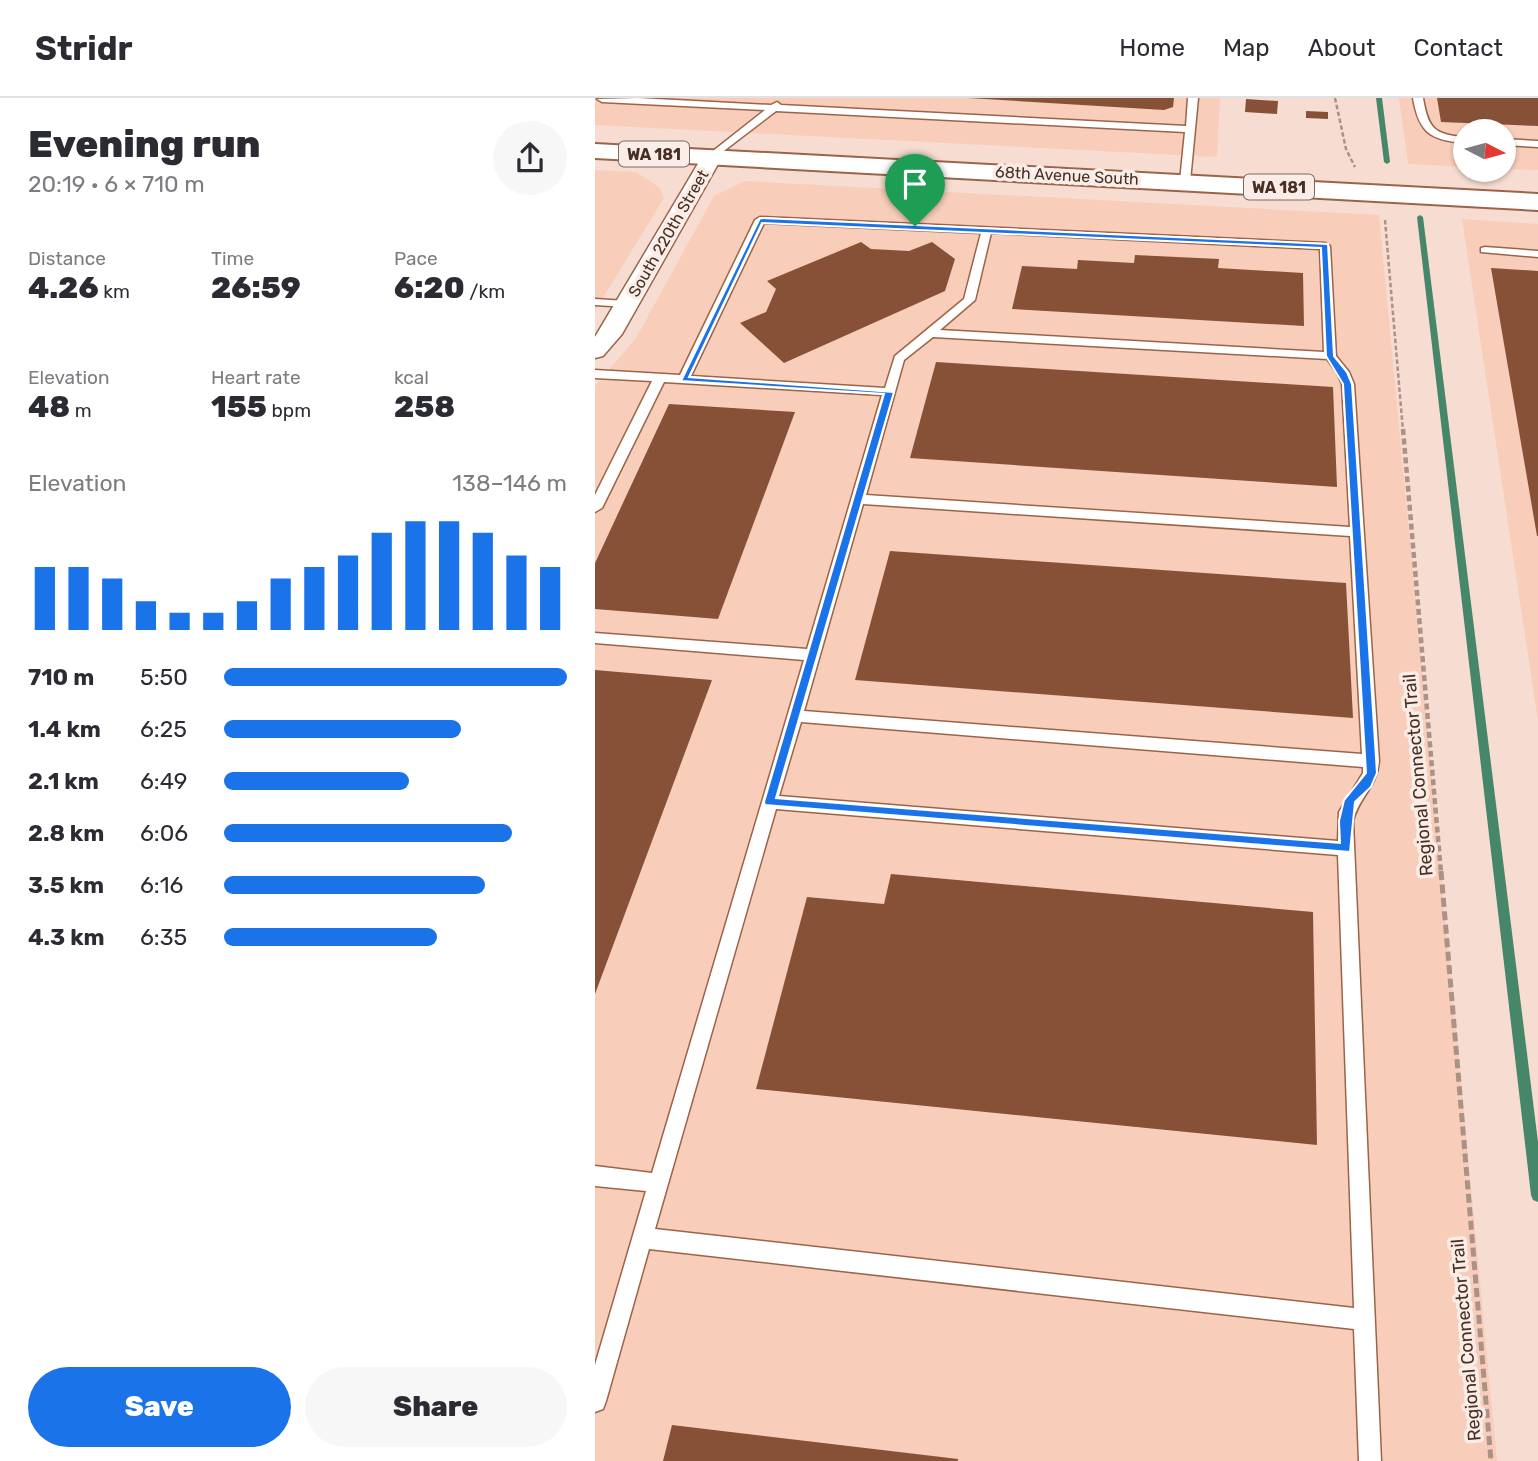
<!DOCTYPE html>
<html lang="en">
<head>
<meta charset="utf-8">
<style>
  :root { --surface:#fff; --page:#f7f7f7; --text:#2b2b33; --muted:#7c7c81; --line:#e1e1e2; --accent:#1a73e8 }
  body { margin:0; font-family:Rubik,sans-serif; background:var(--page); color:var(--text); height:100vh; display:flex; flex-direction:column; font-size:26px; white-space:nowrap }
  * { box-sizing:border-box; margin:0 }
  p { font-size:23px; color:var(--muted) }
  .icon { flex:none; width:38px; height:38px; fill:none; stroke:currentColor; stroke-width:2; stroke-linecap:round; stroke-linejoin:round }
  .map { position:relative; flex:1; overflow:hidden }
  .panel { display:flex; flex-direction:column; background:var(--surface); width:595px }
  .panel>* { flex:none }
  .needle { width:46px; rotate:96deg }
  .controls { position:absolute; left:858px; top:21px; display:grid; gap:14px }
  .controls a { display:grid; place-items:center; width:63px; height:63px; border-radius:50%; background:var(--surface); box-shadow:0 2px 5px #0004; font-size:35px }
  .pin { position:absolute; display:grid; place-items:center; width:60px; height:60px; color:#fff; margin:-72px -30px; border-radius:50% 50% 50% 0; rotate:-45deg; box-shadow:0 0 7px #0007 }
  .pin .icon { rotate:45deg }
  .round { display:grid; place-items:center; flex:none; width:74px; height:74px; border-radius:37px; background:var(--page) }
  .summary { display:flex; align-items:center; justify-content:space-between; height:119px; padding:0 28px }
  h1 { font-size:38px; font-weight:800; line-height:52px }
  .stats { display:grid; grid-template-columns:repeat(3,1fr); gap:10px; height:119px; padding:7px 28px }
  .stats div { display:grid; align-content:center }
  .stats b { font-size:30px; font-weight:800 }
  .stats small { font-size:19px; font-weight:400 }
  .stats p { font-size:19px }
  .chart { height:196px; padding:14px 28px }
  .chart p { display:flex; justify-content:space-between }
  .chart svg { width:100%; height:126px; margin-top:7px; stroke:var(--accent); stroke-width:6 }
  .button { display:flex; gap:14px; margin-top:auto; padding:14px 28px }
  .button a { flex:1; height:80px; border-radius:42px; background:var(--accent); color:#fff; font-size:28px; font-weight:800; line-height:80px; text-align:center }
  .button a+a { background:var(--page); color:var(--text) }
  ul { padding:0 28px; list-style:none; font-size:23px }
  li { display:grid; grid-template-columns:112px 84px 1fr; align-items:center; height:52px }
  li i { height:18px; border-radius:9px; background:var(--accent) }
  header { display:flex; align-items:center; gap:42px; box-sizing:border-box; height:98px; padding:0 35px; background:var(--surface); border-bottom:2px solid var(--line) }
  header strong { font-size:33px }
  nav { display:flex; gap:38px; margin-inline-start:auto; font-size:24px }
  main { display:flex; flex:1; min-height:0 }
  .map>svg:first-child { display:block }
</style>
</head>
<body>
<header>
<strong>Stridr</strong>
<nav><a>Home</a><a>Map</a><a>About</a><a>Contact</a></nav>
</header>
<main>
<section class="panel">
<div class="summary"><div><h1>Evening run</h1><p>20:19 · 6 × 710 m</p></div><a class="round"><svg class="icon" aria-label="share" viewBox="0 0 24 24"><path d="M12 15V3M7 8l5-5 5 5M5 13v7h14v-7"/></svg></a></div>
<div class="stats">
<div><p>Distance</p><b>4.26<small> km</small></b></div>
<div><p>Time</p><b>26:59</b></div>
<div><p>Pace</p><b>6:20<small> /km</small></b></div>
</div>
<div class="stats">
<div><p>Elevation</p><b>48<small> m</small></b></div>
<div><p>Heart rate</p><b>155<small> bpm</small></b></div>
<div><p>kcal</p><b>258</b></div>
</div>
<div class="chart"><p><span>Elevation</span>138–146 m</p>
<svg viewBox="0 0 160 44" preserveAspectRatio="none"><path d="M5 44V22M15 44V22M25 44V26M35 44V34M45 44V38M55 44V38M65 44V34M75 44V26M85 44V22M95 44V18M105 44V10M115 44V6M125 44V6M135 44V10M145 44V18M155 44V22"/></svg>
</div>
<ul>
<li><b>710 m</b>5:50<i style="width:100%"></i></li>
<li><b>1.4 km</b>6:25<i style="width:69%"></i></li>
<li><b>2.1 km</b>6:49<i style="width:54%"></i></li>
<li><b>2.8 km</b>6:06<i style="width:84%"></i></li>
<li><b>3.5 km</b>6:16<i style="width:76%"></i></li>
<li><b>4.3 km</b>6:35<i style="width:62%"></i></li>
</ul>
<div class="button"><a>Save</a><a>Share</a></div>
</section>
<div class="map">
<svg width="943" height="1363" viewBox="0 0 943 1363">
  <rect width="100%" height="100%" fill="#f7ddd1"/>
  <path fill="#f8cdb9" d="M0 0H625L622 59 0 27Z
    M804 0H943V72L908 71V33H870V69L813 66Z
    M0 72 41 74 64 89 69 100 0 213Z
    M150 83 784 117 902 1363H0V288L41 240 119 98Z
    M867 121 943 126V623Z"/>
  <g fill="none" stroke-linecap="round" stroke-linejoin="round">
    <path fill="#468669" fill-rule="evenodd" d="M781 0H787L795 64 792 66 789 64Z
      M825 117 828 119 943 1044V1104L938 1102 936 1097 822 119Z"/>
  </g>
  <path fill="#875137" d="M373 0H579L578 9 569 12Z
    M842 0H943V28L846 24Z
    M651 1 683 3 682 16 650 14Z
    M711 13 733 14V21L711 20Z
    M266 144 276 151 314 153 337 144 360 161 350 193 189 265 145 225 171 214 181 191 172 183Z
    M540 157 624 161 623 170 708 175 709 228 417 211 427 168 482 171 483 162 539 165Z
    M896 170 943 173V438H942Z
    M341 264 738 289 742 389 315 360Z
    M74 306 200 314 123 521 0 511V465Z
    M295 453 751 485 758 620 260 582Z
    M0 572 117 582 0 896Z
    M296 776 718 814 722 1047 161 991 212 799 289 806Z
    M77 1327 363 1361V1363H68Z"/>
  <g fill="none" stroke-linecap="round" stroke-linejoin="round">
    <g stroke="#9b6449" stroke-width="3">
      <path id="lane" d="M43 0 176 7 182 4 186 7 591 28 593 0H603L595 83 590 86 585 83 590 34 181 13 117 62 113 61V57L170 12 7 4 2 1Z
        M818 0H828C833 30 839 37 870 39V45C835 42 824 35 818 0Z
        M908 41 943 43V49L908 47Z
        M165 119 730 145 735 148 741 258 754 274 759 286 784 663C782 690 764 698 758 723L786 1363H764L759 1231 54 1151 11 1303 8 1311 0 1314V1267L51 1093 0 1088V1068L57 1075 209 562 0 545V535L212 551 287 297 69 284 7 410 0 414V397L57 283 0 280V272L85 277 160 122ZM169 125 386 135 369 201 300 258 290 290 96 278ZM396 135 725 151 729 254 345 232 380 202ZM338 239 732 261 742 275 747 286 755 429 271 397 309 262ZM268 406 755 438 767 656 209 613ZM206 624 768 669V675L744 714 743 743 184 698ZM181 711 743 757 759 1210 60 1131Z
        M890 149 943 153V159L886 154V150Z
        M0 201 32 203 38 206 32 209 0 207Z"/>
    </g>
    <g stroke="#9b6449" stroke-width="3">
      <path id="street" d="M117 53 127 59 27 236 8 258 0 260V239L107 59Z"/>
    </g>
    <g stroke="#9b6449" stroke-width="4">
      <path id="primary" d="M0 46 943 96V112L0 60Z"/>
    </g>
    <path stroke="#ab9286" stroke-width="2.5" stroke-dasharray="4.5 2.5" stroke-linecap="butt" d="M740 0 751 51 760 69
      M790 122 808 333"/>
    <path stroke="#ab9286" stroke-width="4.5" stroke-dasharray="6 3.5" stroke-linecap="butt" d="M808 331 846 775"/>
    <path stroke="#ab9286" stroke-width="5" stroke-dasharray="9 4.5" stroke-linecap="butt" d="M846 773 896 1363"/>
    <use href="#lane" fill="#fff" fill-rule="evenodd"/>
    <use href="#street" fill="#fff" fill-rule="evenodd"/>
    <use href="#primary" fill="#fff" fill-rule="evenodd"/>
  </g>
  <path fill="#1a73e8" stroke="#fff" stroke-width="2" fill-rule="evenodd" d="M165 120 733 146 739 258 752 274 757 286 782 675 776 689 760 704 755 754 170 707 169 704 289 296 86 283ZM167 125 726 150 731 258 748 286 771 675 749 702 744 723 745 745 181 700 299 294 94 279Z"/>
  <g text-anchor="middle" stroke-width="7" stroke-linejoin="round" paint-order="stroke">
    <g fill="#faede7" stroke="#7d685e" stroke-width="2">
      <rect x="24" y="43.5" width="70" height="25" rx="5"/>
      <rect x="649" y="76.5" width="70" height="25" rx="5"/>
    </g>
    <g font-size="16" font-weight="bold" fill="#472f23">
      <text x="59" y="62">WA 181</text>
      <text x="684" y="95">WA 181</text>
    </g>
    <g font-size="16" fill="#472f23" stroke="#faede7">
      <text transform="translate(472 77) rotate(3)" y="6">68th Avenue South</text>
      <text transform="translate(73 135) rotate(-60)" y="6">South 220th Street</text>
    </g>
    <g font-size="18" fill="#472f23" stroke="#faede7">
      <text transform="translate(823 677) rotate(-95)" y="6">Regional Connector Trail</text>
      <text transform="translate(871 1242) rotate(-95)" y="6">Regional Connector Trail</text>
    </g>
  </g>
</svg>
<div class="controls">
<a><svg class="needle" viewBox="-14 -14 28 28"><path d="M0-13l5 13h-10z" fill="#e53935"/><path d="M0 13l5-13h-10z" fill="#7c7c81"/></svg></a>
</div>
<div class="pin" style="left:320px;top:128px;background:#1e9e55"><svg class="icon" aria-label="arrive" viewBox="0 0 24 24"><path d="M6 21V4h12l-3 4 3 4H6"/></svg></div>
</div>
</main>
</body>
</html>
